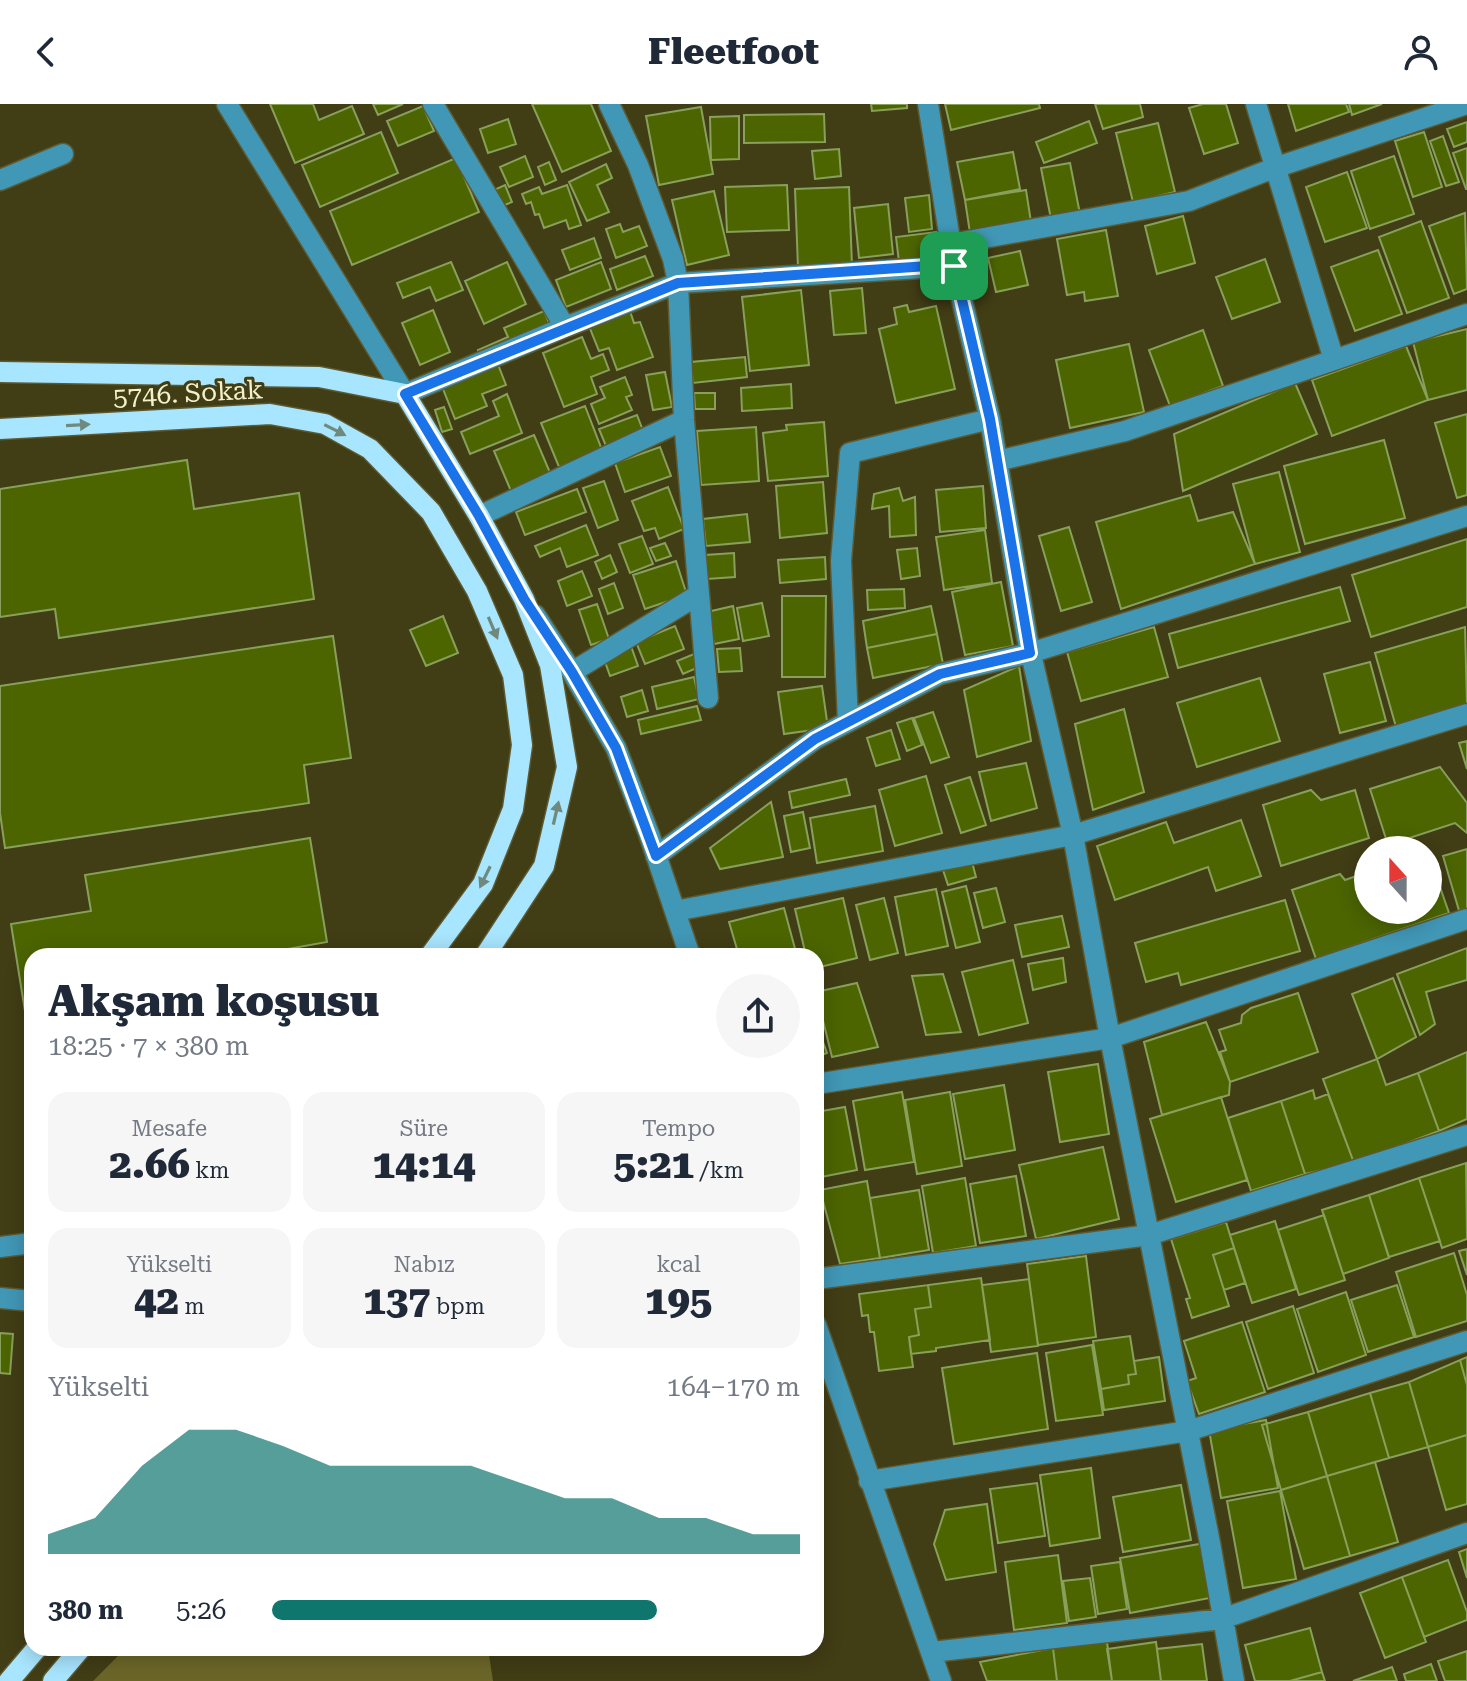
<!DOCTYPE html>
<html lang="tr">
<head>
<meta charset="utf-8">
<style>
  :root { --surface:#fff; --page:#f6f6f7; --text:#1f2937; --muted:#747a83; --accent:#0f766e }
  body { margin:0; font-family:"Roboto Serif",serif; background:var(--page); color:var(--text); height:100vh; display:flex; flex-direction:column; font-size:30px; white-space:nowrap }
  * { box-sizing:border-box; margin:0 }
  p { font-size:26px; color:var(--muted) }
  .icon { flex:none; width:44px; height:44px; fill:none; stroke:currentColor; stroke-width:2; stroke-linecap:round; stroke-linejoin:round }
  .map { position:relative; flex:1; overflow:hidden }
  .side { position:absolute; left:24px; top:844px; width:800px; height:708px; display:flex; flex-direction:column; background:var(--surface); border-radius:24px; box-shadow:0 4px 20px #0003 }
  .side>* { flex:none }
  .needle { width:52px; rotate:339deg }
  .tools { position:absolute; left:1354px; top:732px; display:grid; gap:16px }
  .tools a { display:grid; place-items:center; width:88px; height:88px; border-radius:50%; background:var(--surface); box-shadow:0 4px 20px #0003; font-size:40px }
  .pin { position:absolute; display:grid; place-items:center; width:68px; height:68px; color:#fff; margin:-34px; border-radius:16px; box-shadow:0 4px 12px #0006 }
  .round { display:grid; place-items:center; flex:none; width:84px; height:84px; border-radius:42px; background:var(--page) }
  .summary { display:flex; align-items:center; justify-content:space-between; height:136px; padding:0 24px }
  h1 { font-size:44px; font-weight:800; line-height:60px }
  .stats { display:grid; grid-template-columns:repeat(3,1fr); gap:12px; height:136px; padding:8px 24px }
  .stats div { display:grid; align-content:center; border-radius:20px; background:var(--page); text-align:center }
  .stats b { font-size:40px; font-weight:800 }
  .stats small { font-size:22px; font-weight:400 }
  .stats p { font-size:22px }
  .chart { height:224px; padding:16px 24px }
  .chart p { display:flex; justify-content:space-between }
  .chart svg { width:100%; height:144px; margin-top:8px; fill:var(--accent); opacity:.7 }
  ul { padding:0 24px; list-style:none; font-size:26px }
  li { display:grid; grid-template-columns:128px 96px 1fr; align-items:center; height:60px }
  li i { height:20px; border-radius:10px; background:var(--accent) }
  header { display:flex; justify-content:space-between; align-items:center; height:104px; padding:0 24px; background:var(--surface); font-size:36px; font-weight:800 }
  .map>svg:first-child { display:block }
</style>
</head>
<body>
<header><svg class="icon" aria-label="back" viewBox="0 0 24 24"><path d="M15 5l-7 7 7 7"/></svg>Fleetfoot<svg class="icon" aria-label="person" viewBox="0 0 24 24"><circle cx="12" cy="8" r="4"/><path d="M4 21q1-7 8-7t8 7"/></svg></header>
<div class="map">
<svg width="1467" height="1577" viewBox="0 0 1467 1577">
  <rect width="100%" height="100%" fill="#413d15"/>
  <path fill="#6b6628" d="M126 1544H488L493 1577H93Z"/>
  <path fill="#4c6500" stroke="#88a05b" stroke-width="2" d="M270 0H313L319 16 352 2 364 30 295 59Z
    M373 0H403L378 11Z
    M532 0H591L611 47 562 68Z
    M871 0H907V4L872 7Z
    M945 0H1039L1040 4 951 26Z
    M1095 0H1140L1143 13 1103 25Z
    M1203 0H1226L1238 39 1204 50 1189 4Z
    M1288 0H1346L1349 8 1296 27Z
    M1349 0H1382L1352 11Z
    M423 2 434 27 398 42 387 17Z
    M701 3 713 70 659 81 646 12Z
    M824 10 825 38 744 39V11Z
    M739 12V55L711 56 710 13Z
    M508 15 516 40 488 49 480 25Z
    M1089 17 1097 39 1044 59 1036 38Z
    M1467 18V38L1454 43 1447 25Z
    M1158 19 1175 88 1133 98 1116 29Z
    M381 28 398 69 320 103 302 61Z
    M1424 28 1442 83 1413 93 1395 37Z
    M1443 32 1459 78 1446 82 1430 37Z
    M1467 44V85H1466L1453 49Z
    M839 45 841 72 815 75 812 47Z
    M1013 48 1020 85 965 96 957 58Z
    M525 52 533 73 509 83 500 63Z
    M1394 52 1414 110 1370 125 1351 67Z
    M456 54 479 108 352 161 330 107Z
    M549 58 556 76 545 81 538 63Z
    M1070 59 1080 110 1051 115 1041 64Z
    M606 60 612 74 597 81 609 108 587 117 569 78Z
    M1347 68 1367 124 1325 138 1306 83Z
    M505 81 512 98 500 103 494 86Z
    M567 81 581 121 569 125 566 116 544 124 539 110 535 111 531 98 526 100 522 90 539 83 542 90Z
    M787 81 789 126 727 128 725 83Z
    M849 83 852 162 798 164 795 85Z
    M1026 86 1031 118 970 129 965 96Z
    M714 87 729 151 687 161 672 96Z
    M929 91 932 125 909 128 905 94Z
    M888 100 893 150 859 154 854 104Z
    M1465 109 1467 185 1454 190 1429 122Z
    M1183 112 1195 159 1157 170 1145 122Z
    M1421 117 1449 194 1407 209 1379 133Z
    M620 120 623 128 639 122 647 142 616 154 606 125Z
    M1106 126 1118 192 1085 197 1084 188 1067 191 1057 135Z
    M936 128 939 153 899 158 896 133Z
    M594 134 601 154 570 166 562 146Z
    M1378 146 1402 210 1355 227 1331 163Z
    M1020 147 1028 181 996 188 988 154Z
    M645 152 653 172 617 186 610 165Z
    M1265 155 1280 198 1232 215 1216 173Z
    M451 158 463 186 436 197 430 183 403 194 397 179Z
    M507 158 526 200 484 220 465 177Z
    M601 158 611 185 566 203 556 176Z
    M862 184 866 229 834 231 830 187Z
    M801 186 809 261 750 267 742 193Z
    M907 201 909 208 936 202 955 285 896 299 879 225 897 220 894 204Z
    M433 206 450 248 420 261 402 219Z
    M544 207 551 223 480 253 478 246 508 233 504 224Z
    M630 207 634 219 640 218 653 253 617 266 609 244 599 247 589 222Z
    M1467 225V286L1428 296 1413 238Z
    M1203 226 1223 282 1170 302 1149 246Z
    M582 233 591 255 603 250 609 266 591 273 597 290 564 303 543 249Z
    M1129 240 1144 308 1070 324 1056 256Z
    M1406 242 1428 296 1332 332 1312 276Z
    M745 253 747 273 693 279 691 258Z
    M497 258 506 281 482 290 487 302 455 315 441 280Z
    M665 268 672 303 653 306 646 271Z
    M625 273 632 291 626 293 632 306 599 320 591 300 605 294 600 283Z
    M1295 279 1317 330 1183 387 1174 330Z
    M791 280 792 304 742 307 741 284Z
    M694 289H715V305H695Z
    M507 290 522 329 470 350 461 328 499 312 493 297Z
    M585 302 602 346 559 363 541 319Z
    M444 303 452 325 442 328 435 306Z
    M1467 310V391L1457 394 1435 319Z
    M637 311 645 332 608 347 599 325Z
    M824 318 828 372 768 377 763 329 787 326 786 321Z
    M756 323 759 377 701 381 697 327Z
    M534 331 551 371 511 387 494 347Z
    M1384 336 1405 414 1305 440 1284 362Z
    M660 343 671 372 625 388 615 359Z
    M187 356 194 405 299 389 314 495 59 534 55 505 0 513V385Z
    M1279 368 1300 448 1255 460 1233 380Z
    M604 377 618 416 598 424 583 384Z
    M823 378 827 429 780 434 776 382Z
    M983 382 986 424 940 428 936 386Z
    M668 383 684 425 659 435 655 424 644 427 632 397Z
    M899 384 903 397 915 393 916 431 890 433 889 402 872 405 874 390Z
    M577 385 586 408 525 431 516 408Z
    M1190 391 1198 417 1233 408 1255 460 1121 505 1096 418Z
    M747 410 750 438 706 442 703 415Z
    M586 421 598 451 567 463 560 444 540 453 535 442Z
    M1069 423 1092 498 1061 507 1039 432Z
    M985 426 992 479 944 486 936 433Z
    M642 432 653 460 630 469 619 440Z
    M1467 435V503L1371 533 1352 471Z
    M665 439 671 452 656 457 650 444Z
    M917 444 920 472 901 475 897 446Z
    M734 449 735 473 707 475 705 451Z
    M610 451 617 468 602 475 595 458Z
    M825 453 826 475 780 479 778 456Z
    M676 457 687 491 645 505 633 471Z
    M582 467 592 492 567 502 558 477Z
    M1001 478 1013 542 965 551 952 488Z
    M614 479 623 504 608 510 599 485Z
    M1340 483 1350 517 1178 564 1169 530Z
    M904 485 905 504 868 506 867 486Z
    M782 492H826L825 573H782Z
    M762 499 769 532 743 537 737 504Z
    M597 500 609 535 591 541 579 506Z
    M733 502 739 535 714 540 707 508Z
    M931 502 937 530 867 544 863 517Z
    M443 512 458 549 426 562 410 526Z
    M675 522 684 545 645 560 636 538Z
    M1154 523 1168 573 1081 597 1067 548Z
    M1465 523 1467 602 1396 623 1375 549Z
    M937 530 943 560 873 574 867 544Z
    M333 532 351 654 304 661 309 699 5 744 0 709V582Z
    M631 542 638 562 610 572 603 552Z
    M740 544 742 567 719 568 717 545Z
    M694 550 699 563 683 570 677 557Z
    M1370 558 1386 617 1340 629 1324 570Z
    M1019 562 1031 637 977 653 964 586Z
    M694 573 699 595 657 605 652 583Z
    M1260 574 1280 637 1197 663 1177 599Z
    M822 582 828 624 784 630 778 588Z
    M642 586 648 607 627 613 621 593Z
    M697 602 701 616 641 630 638 616Z
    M1124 605 1144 688 1093 706 1075 620Z
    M933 608 949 653 931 659 914 614Z
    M912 614 922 641 907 647 897 619Z
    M891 626 900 655 876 662 867 634Z
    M1467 637V665L1459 639Z
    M1026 659 1037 704 991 717 979 668Z
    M1440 663 1467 699V729L1455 719 1388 741 1370 685Z
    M926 672 942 729 895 742 879 686Z
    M970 673 986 721 961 729 945 681Z
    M846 675 850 691 792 704 789 688Z
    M1311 686 1321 696 1355 686 1369 734 1281 762 1263 701Z
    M771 698 783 753 720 765 710 744Z
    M875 702 883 747 817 759 810 714Z
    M803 708 810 744 791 748 784 712Z
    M1241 716 1261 772 1216 787 1208 763 1115 796 1097 742 1166 718 1174 739Z
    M310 734 327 838 248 852H32V951L11 820 91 807 85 771Z
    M1467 745V808L1460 810 1443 752Z
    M1431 757 1449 809 1316 855 1292 786 1340 770 1345 776 1368 768V806H1428V758Z
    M972 758 976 773 948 781 943 766Z
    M966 782 980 838 956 844 942 788Z
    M996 784 1005 818 983 824 974 789Z
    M936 785 948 842 906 851 895 793Z
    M843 794 857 854 816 864V852H806L795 805Z
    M884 794 898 849 870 856 856 801Z
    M1285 796 1300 847 1181 881 1178 869 1146 878 1135 839Z
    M784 804 797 852H739L729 818Z
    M1062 812 1069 843 1022 853 1015 821Z
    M1467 844V876L1426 888 1435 920 1420 931 1397 870Z
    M1063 854 1066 878 1033 886 1028 860Z
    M1013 856 1028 919 979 931 962 868Z
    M943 870 961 928 926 931 912 872Z
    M1393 874 1416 933 1377 955 1352 890Z
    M857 879 878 943 832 953 816 888Z
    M1298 889 1318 948 1230 978 1220 948 1226 946 1219 926 1241 919 1242 911 1251 904Z
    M1206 918 1230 978 1229 991 1162 1011 1144 938Z
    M816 919 827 949 816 953Z
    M1467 948V1015L1439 1027 1418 969Z
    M1377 955 1386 981 1418 969 1439 1027 1354 1059 1323 975Z
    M1098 960 1109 1030 1060 1038 1048 968Z
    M1004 981 1015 1046 965 1055 953 990Z
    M1313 986 1315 995 1328 990 1354 1059 1305 1070 1281 997Z
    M902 988 914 1058 865 1066 853 997Z
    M950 988 962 1062 917 1070 905 996Z
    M1221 993 1247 1076 1176 1098 1150 1015Z
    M1281 997 1305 1070 1251 1087 1228 1014Z
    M845 1003 857 1066 816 1074V1008Z
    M1103 1043 1119 1115 1036 1135 1019 1061Z
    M1466 1059 1467 1135 1442 1144 1419 1074Z
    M1016 1072 1026 1132 980 1139 970 1080Z
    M965 1074 976 1142 933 1149 922 1082Z
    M1419 1074 1440 1137 1389 1153 1369 1091Z
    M867 1077 880 1154 840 1160 820 1086Z
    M919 1086 929 1146 880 1154 870 1094Z
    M1369 1091 1389 1154 1343 1170 1322 1106Z
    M1324 1111 1345 1176 1299 1191 1278 1126Z
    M1275 1117 1296 1185 1252 1199 1230 1131Z
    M1226 1118 1234 1144 1213 1151 1229 1202 1192 1214 1186 1195 1190 1194 1171 1135Z
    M1234 1144 1245 1179 1224 1186 1213 1151Z
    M1467 1145V1171L1459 1147Z
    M1454 1149 1467 1191V1217L1416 1233 1396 1168Z
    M1086 1152 1096 1233 1038 1241 1027 1160Z
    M981 1174 990 1236 936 1244V1247L911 1250 909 1233 919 1231 915 1205 931 1203 928 1181Z
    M1029 1175 1038 1242 991 1248 982 1181Z
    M928 1181 931 1203 915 1205 919 1231 909 1233 913 1263 879 1267 874 1228H870L868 1211 862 1212 859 1190Z
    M1397 1181 1414 1233 1368 1248 1351 1196Z
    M1346 1188 1366 1251 1318 1268 1297 1205Z
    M1293 1202 1314 1269 1268 1285 1246 1218Z
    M1242 1218 1265 1288 1199 1310 1187 1277 1196 1274 1184 1237Z
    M0 1229 13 1230 10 1270 0 1269Z
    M1130 1232 1136 1270 1128 1271 1129 1280 1101 1285 1093 1237Z
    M1092 1241 1103 1311 1056 1317 1046 1249Z
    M1037 1249 1048 1325 954 1340 942 1264Z
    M1159 1253 1165 1297 1104 1306 1101 1285 1129 1280 1128 1271 1136 1270 1134 1257Z
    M1467 1253V1281L1460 1256Z
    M1460 1256 1467 1281V1331L1428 1343 1409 1278Z
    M1409 1278 1428 1343 1389 1354 1370 1289Z
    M1370 1289 1389 1354 1327 1372 1308 1308Z
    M1308 1308 1327 1372 1281 1386 1262 1321Z
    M1266 1316 1278 1384 1221 1394 1209 1326Z
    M1467 1331V1400L1446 1406 1428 1343Z
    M1375 1358 1398 1438 1350 1452 1327 1372Z
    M1091 1364 1100 1434 1050 1442 1040 1371Z
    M1327 1372 1350 1452 1304 1465 1281 1386Z
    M1037 1379 1045 1432 998 1439 990 1385Z
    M1181 1381 1191 1436 1123 1448 1113 1393Z
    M1280 1387 1296 1475 1243 1484 1227 1397Z
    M987 1400 996 1468 946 1476 934 1440 945 1406Z
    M1205 1439 1215 1493 1130 1509 1120 1454Z
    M1467 1445V1474L1459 1448Z
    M1058 1451 1067 1519 1014 1526 1005 1458Z
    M1448 1456 1467 1508V1516L1424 1533 1402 1473Z
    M1120 1458 1127 1505 1098 1510 1091 1462Z
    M1402 1473 1426 1538 1385 1554 1360 1489Z
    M1090 1474 1096 1513 1069 1517 1063 1477Z
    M1310 1524 1322 1568 1290 1577H1255L1245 1541Z
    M1107 1538 1112 1577H1057L1053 1544Z
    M1156 1538 1161 1577H1112L1107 1545Z
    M1202 1540 1207 1577H1161L1157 1545Z
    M1053 1544 1057 1577H987L980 1558Z
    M1467 1547V1577H1445L1438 1557Z
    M1431 1560 1437 1577H1406L1404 1570Z
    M1392 1563 1397 1577H1353Z
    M1322 1568 1325 1577H1290Z"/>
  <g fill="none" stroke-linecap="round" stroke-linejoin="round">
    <g stroke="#5d5a32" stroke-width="23">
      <path id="minor" d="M227 0 405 290 565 223
        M433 0 565 223 678 179 954 162 990 315 1027 533 1073 731 1110 934 1210 1439 1234 1577
        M609 0 638 61 673 155 678 179 684 316 708 594
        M928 0 953 154
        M0 76 63 50
        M951 140 1189 97 1274 64 1467 0
        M1334 256 1467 210
        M997 357 1125 327 1334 256 1256 0
        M479 412 684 316
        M535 511 572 568 616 644 649 730 690 852
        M572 568 698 491
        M848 618 841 457 850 349 990 315
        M656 752 815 635 940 570 1030 549 1467 412
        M675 807 1073 731 1467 610
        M816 980 1110 934 1467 815
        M0 1143 32 1139
        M816 1175 1149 1131 1467 1031
        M0 1194 32 1197
        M816 1221 941 1577
        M869 1377 1188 1327 1467 1237
        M932 1548 1222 1515 1467 1429"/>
    </g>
    <g stroke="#5d5a32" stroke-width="23">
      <path id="major" d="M0 268 319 273 405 290 479 412 524 495 550 561 567 663 544 762 485 852
        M0 325 270 310 325 320 370 345 431 408 477 487 513 571 522 641 513 705 483 780 430 852
        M9 1577 37 1544
        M53 1577 81 1544"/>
    </g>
    <use href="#minor" stroke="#4197b6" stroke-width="20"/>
    <use href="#major" stroke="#a8e5fe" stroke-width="20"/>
  </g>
  <defs><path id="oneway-solid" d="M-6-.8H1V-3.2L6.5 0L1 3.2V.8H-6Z" transform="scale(2)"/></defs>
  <g fill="#6f897e">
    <use href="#oneway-solid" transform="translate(78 321) rotate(-3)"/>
    <use href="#oneway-solid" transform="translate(335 326) rotate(27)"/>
    <use href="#oneway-solid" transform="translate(493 524) rotate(67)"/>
    <use href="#oneway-solid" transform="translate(556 709) rotate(-77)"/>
    <use href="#oneway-solid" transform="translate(485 773) rotate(116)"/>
  </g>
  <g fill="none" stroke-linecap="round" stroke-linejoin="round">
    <g stroke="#fff" stroke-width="16">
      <path id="route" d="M943 161 954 162 990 315 1030 549 940 570 815 635 656 752 616 644 572 568 524 495 479 412 405 290 678 179Z"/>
    </g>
    <use href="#route" stroke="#1a73e8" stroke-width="10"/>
  </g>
  <g text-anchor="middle" stroke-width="6" stroke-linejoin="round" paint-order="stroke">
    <g font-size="26" fill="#f3f1cb" stroke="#413d15">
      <text transform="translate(188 289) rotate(-3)" y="9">5746. Sokak</text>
    </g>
  </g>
</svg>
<div class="tools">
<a><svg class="needle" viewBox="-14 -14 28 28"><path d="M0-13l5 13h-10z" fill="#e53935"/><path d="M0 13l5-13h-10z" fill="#747a83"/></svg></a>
</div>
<div class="pin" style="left:954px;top:162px;background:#1e9e55"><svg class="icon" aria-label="arrive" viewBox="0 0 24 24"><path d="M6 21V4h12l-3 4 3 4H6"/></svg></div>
<section class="side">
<div class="summary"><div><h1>Akşam koşusu</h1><p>18:25 · 7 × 380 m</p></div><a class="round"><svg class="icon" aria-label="share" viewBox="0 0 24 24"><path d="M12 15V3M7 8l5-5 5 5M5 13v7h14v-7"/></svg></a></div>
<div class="stats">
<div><p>Mesafe</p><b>2.66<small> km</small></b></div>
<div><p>Süre</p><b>14:14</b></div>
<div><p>Tempo</p><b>5:21<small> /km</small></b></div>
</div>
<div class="stats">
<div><p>Yükselti</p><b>42<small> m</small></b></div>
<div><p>Nabız</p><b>137<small> bpm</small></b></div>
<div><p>kcal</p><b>195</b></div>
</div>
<div class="chart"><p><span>Yükselti</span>164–170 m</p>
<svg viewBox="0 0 160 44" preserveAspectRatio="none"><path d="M0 44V38L10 33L20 17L30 6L40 6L50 11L60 17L70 17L80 17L90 17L100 22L110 27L120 27L130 33L140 33L150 38L160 38V44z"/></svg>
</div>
<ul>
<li><b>380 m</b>5:26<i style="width:73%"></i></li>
</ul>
</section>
</div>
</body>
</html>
